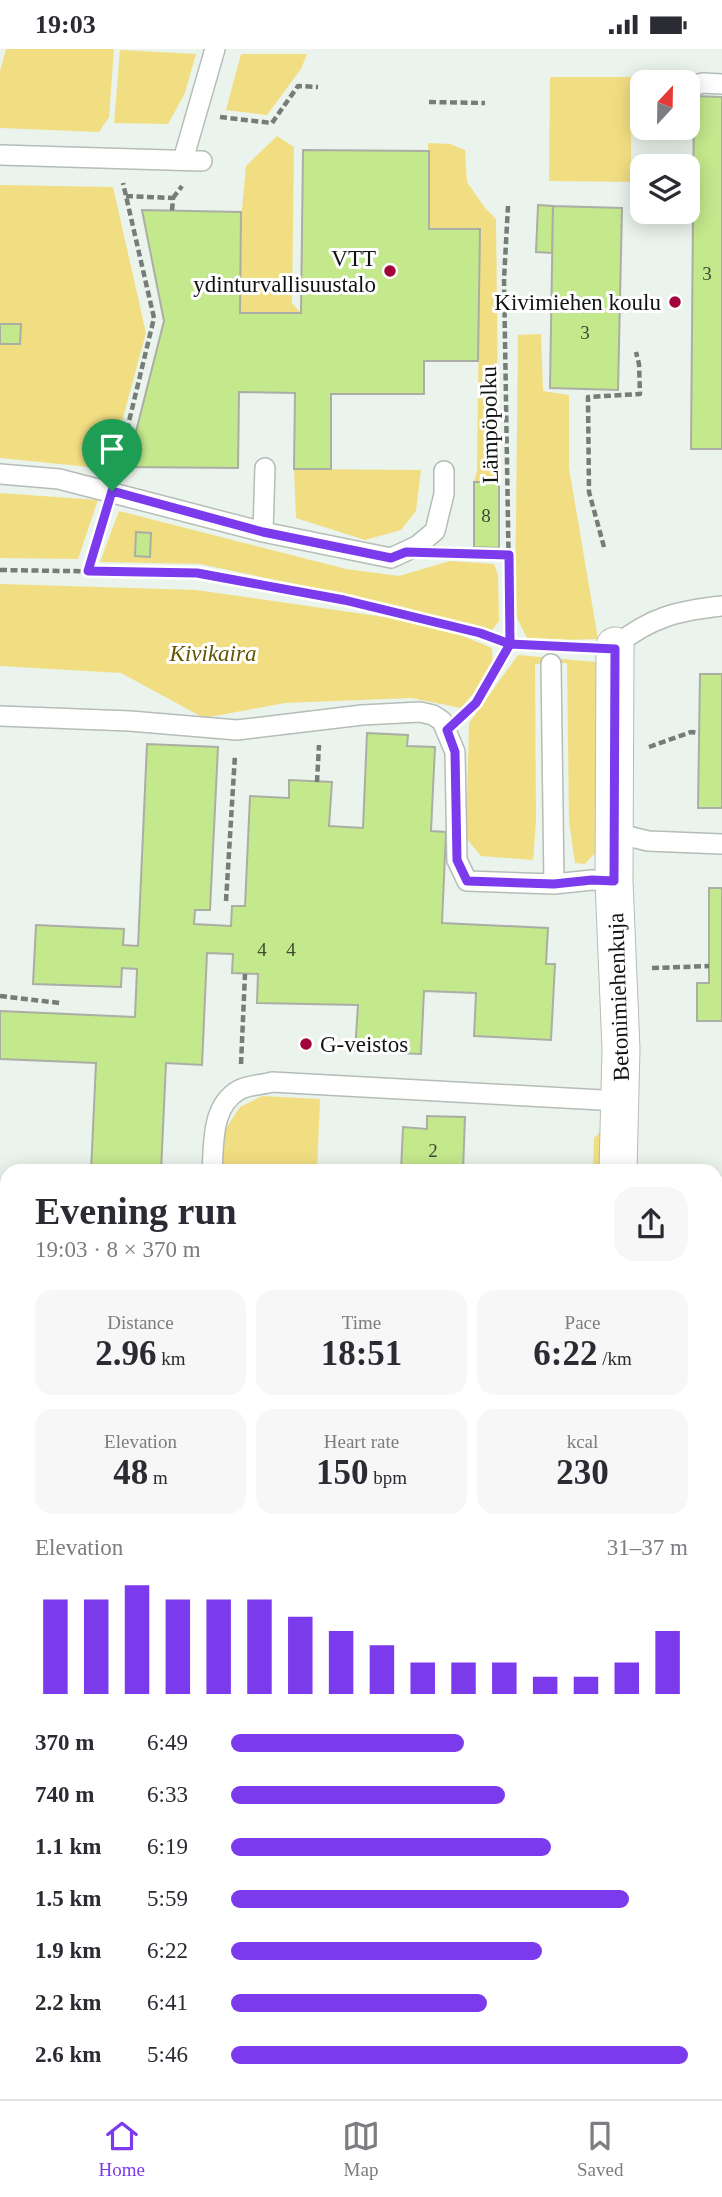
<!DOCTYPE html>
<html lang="en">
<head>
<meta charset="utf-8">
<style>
  :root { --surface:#fff; --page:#f7f7f7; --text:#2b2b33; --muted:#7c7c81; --line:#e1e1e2; --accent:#7c3aed }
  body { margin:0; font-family:"Times New Roman",serif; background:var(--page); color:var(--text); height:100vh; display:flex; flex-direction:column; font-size:26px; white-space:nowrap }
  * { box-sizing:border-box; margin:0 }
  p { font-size:23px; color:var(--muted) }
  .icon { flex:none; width:38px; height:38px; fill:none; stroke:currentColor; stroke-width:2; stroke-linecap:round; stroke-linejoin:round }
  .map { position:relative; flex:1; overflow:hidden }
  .sheet { position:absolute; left:0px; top:1115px; width:723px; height:936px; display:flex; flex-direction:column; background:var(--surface); border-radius:21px 21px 0 0; box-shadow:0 4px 18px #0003 }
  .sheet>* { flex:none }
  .needle { width:46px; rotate:22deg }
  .buttons { position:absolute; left:630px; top:21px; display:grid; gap:14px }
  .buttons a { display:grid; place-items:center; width:70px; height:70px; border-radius:14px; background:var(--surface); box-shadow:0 4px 18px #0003; font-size:35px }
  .pin { position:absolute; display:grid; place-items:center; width:60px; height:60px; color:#fff; margin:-72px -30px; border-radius:50% 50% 50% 0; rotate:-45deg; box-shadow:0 0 7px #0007 }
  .pin .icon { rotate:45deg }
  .round { display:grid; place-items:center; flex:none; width:74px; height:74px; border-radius:21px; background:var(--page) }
  .summary { display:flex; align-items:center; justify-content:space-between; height:119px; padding:0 35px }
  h1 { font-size:38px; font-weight:700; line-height:52px }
  .metrics { display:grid; grid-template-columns:repeat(3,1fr); gap:10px; height:119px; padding:7px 35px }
  .metrics div { display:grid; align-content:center; border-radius:18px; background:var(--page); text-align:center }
  .metrics b { font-size:35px; font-weight:700 }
  .metrics small { font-size:19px; font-weight:400 }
  .metrics p { font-size:19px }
  .chart { height:196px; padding:14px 35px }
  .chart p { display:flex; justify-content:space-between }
  .chart svg { width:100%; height:126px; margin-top:7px; stroke:var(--accent); stroke-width:6 }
  ul { padding:0 35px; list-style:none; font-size:23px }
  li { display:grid; grid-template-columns:112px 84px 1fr; align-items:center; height:52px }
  li i { height:18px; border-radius:9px; background:var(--accent) }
  .status { display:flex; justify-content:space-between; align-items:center; height:49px; padding:0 35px; background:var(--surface); direction:ltr }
  .status svg { height:19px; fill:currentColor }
  .tabs { display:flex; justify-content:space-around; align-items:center; height:98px; border-top:2px solid var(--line); background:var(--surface); font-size:19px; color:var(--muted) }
  .tabs a { display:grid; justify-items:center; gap:4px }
  .tabs .selected { color:var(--accent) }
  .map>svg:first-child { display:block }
</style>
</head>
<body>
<div class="status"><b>19:03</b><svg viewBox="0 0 49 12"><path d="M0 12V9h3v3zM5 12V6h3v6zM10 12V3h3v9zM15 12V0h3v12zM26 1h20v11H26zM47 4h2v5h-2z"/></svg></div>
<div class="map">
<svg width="722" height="2050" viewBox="0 0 722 2050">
  <rect width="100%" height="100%" fill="#eaf3ec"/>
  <path fill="#f1de83" d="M6 0H114L109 68 99 83 0 79V22Z
    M120 1 196 5 185 44 168 75 114 74Z
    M241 5H307L301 20 267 66 226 61Z
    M550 28H631V133L549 132Z
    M277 87 294 98 292 254 301 264H240L241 163 242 160 246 117Z
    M428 94 450 95 465 101 467 133 485 159 496 170 499 433H474L477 422 480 181 429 180Z
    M0 136 113 138 146 284 109 420 0 409Z
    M541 285 543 342 569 346V419L598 590 566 591 527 589 515 565 518 286Z
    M294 420 421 421 416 462 401 481 365 491 296 469Z
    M0 444 98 451 78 510 0 509Z
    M119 462 346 520 399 527 450 512 494 515 498 526 499 572 491 583 403 558 200 515 100 513Z
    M0 535 196 541 433 575 492 599 493 621 461 659 411 649 285 654 204 669 121 624 0 617Z
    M518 606 596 613 595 804 585 815 575 814 569 772 567 614 535 615 536 773 533 811 481 807 466 789 469 674Z
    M262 1047 320 1050 317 1122H223V1084L240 1058Z
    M600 1083 603 1094V1122H593L594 1089Z
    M0 1545 7 1546V1608L0 1664Z
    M722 1797V1860L716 1861V1799Z
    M7 2027V2044H49L33 2050H27L25 2045 9 2050H0V2029Z"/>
  <path fill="#c4e88c" stroke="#aaaea5" stroke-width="2" d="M694 47 722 48V400H691Z
    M303 101 429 102V180H480L478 312H424V345H331V420H294L295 344 239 343 238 419 127 418 164 272 142 161 241 163 240 264H301Z
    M538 156 553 157 552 204 536 203Z
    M553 157 622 159 618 341 550 339Z
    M0 275H21L20 295H0Z
    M474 433H499V499L474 498Z
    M136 483 151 484 150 508 135 507Z
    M700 625H722V759H698Z
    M367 684 408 686 407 697 435 698 431 782 446 783 442 874 548 879 546 915H555L551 991 474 987 476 944 424 942 421 1005 355 1002 358 956 257 954 258 925 232 924 233 905 207 904 202 1016 166 1014 161 1122H91L96 1014 0 1010V962L135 968 137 920 122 919 121 938 33 935 36 876 124 880 123 896 138 897 147 695 218 698 210 861H195L194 875 231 877 232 857H245L250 747 289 749V731L332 733 329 777 363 779Z
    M709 839H722V972H697V934H709Z
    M427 1067 465 1068 463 1122H401L403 1078 427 1080Z
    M7 1659V1781L0 1780V1717Z
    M722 2037V2050H521V2044H716V2038Z
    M331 2044H395V2050H331Z"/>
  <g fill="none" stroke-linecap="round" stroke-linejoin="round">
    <g stroke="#b4bdb7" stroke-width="22">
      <path id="service" d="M688 38 703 34 722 35
        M0 106 202 112
        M183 111 215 0
        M0 425 59 430 263 483 391 509 417 497 435 482 444 445V422
        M263 483 265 419
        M615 597C651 568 677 562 722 557
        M551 615 554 835 592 831 614 832
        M0 667 130 672 237 681 362 666 420 663 433 666 442 672 455 703 457 811 467 832 554 835
        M615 784 648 792 722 795
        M212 1122C214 1094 211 1057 239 1041 248 1036 262 1036 272 1033L620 1052
        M0 1239H7"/>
    </g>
    <g stroke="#b4bdb7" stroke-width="39">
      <path id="minor" d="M615 597 614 832 621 1000 618 1122"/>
    </g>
    <g stroke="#b4bdb7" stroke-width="41">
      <path id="secondary" d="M0 1381H7
        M716 1475 722 1476"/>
    </g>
    <g stroke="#3c8076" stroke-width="41">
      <path id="primary" d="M716 1719 722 1717
        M716 1778 722 1776
        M0 1915 7 1914
        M0 1967 7 1966"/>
    </g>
    <g stroke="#3c8076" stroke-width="41">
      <path id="motorway" d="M0 2011 7 2009"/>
    </g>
    <path stroke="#767c78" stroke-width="4.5" stroke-dasharray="7 3.5" stroke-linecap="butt" d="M429 53 485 54
      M220 68 272 74 298 37 318 38
      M126 147 173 149 172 162
      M173 149 182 137
      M117 422 154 269 123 134
      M604 498 589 443 588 348 640 345 639 315 636 303
      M450 504 509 506
      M0 521 197 524 344 551 480 584 510 595 533 596
      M88 522 104 467
      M465 664 476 654 510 595 504 230 508 157
      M649 698 691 683 699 684
      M317 733 319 696
      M226 852 235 706
      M652 919 709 917
      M0 947 60 954
      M241 1015 245 925
      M0 1314 7 1318
      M0 1512 7 1513
      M716 1652 722 1647
      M7 1803H5L2 1815 7 1834
      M0 1860 7 1859
      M716 1875 722 1873
      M716 1947H722
      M716 2020 722 2019
      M471 2044V2050
      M161 2050 177 2044
      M197 2050 206 2045 218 2050
      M258 2050 277 2044"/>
    <use href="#service" stroke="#fff" stroke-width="19"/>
    <use href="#minor" stroke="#fff" stroke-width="37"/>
    <use href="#secondary" stroke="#fff" stroke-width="38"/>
    <use href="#primary" stroke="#98d6cd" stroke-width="38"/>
    <use href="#motorway" stroke="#53baac" stroke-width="38"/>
    <path stroke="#323633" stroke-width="2" d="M716 1834 722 1832
      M716 1849 722 1848
      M47 2050 64 2044
      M92 2050 108 2044"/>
  </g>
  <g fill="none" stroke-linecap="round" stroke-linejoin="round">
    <g stroke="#fff" stroke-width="14">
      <path id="route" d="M112 442 263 483 391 509 406 503 509 506 510 595 476 654 447 681 455 703 457 811 467 832 554 835 592 831 614 832 615 600 510 595 480 584 344 551 197 524 88 522 112 442"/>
    </g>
    <use href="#route" stroke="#7c3aed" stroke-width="9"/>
  </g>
  <g fill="#a1033a" stroke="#fff" stroke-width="2.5">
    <circle cx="390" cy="222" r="7"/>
    <circle cx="675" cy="253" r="7"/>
    <circle cx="306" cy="995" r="7"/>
  </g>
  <g text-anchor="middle" stroke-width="6" stroke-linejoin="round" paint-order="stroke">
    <g font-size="19" fill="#3e4930">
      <text x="707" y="231">3</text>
      <text x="585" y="290">3</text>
      <text x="486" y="473">8</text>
      <text x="262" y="907">4</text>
      <text x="291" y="907">4</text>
      <text x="433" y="1108">2</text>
    </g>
    <g font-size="23" fill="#111412" stroke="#fff" text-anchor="end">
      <text x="376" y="217">VTT<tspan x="376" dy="26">ydinturvallisuustalo</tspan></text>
      <text x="661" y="261">Kivimiehen koulu</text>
      <text x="320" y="1003" text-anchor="start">G-veistos</text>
    </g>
    <g font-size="23" fill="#111412" stroke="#fff">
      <text transform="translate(489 376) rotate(-91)" y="8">Lämpöpolku</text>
      <text transform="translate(618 948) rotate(-92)" y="8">Betonimiehenkuja</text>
    </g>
    <g font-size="23" font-style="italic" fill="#645602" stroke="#fff">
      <text x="213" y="612">Kivikaira</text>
    </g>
  </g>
</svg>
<div class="buttons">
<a><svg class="needle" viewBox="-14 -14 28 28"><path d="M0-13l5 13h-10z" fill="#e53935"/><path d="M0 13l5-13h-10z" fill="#7c7c81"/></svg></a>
<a><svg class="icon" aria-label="layers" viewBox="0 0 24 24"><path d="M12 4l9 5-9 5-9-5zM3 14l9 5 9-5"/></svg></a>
</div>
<div class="pin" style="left:112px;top:442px;background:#1e9e55"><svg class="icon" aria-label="arrive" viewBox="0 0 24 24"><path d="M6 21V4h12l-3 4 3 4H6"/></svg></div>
<section class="sheet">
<div class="summary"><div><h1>Evening run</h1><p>19:03 · 8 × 370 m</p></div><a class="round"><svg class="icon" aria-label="share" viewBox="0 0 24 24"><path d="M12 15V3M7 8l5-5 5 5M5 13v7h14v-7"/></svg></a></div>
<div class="metrics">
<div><p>Distance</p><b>2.96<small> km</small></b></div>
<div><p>Time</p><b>18:51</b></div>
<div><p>Pace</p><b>6:22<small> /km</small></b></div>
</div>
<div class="metrics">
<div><p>Elevation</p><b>48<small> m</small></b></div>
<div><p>Heart rate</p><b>150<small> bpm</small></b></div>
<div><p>kcal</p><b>230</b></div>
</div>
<div class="chart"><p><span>Elevation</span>31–37 m</p>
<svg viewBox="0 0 160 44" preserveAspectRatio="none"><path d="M5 44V11M15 44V11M25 44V6M35 44V11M45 44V11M55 44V11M65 44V17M75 44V22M85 44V27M95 44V33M105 44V33M115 44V33M125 44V38M135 44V38M145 44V33M155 44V22"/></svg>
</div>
<ul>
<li><b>370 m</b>6:49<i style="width:51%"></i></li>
<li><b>740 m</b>6:33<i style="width:60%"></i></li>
<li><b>1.1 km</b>6:19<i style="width:70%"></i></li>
<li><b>1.5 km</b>5:59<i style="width:87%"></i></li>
<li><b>1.9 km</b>6:22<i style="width:68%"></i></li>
<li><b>2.2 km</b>6:41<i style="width:56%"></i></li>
<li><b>2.6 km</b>5:46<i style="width:100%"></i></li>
</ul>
</section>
</div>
<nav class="tabs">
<a class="selected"><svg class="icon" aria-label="home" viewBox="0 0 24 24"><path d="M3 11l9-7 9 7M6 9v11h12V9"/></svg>Home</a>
<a><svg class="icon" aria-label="map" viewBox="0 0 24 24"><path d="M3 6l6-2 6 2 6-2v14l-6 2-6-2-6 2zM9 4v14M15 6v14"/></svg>Map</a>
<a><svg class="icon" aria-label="saved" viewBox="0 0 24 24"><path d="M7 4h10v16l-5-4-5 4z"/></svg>Saved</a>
</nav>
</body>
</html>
